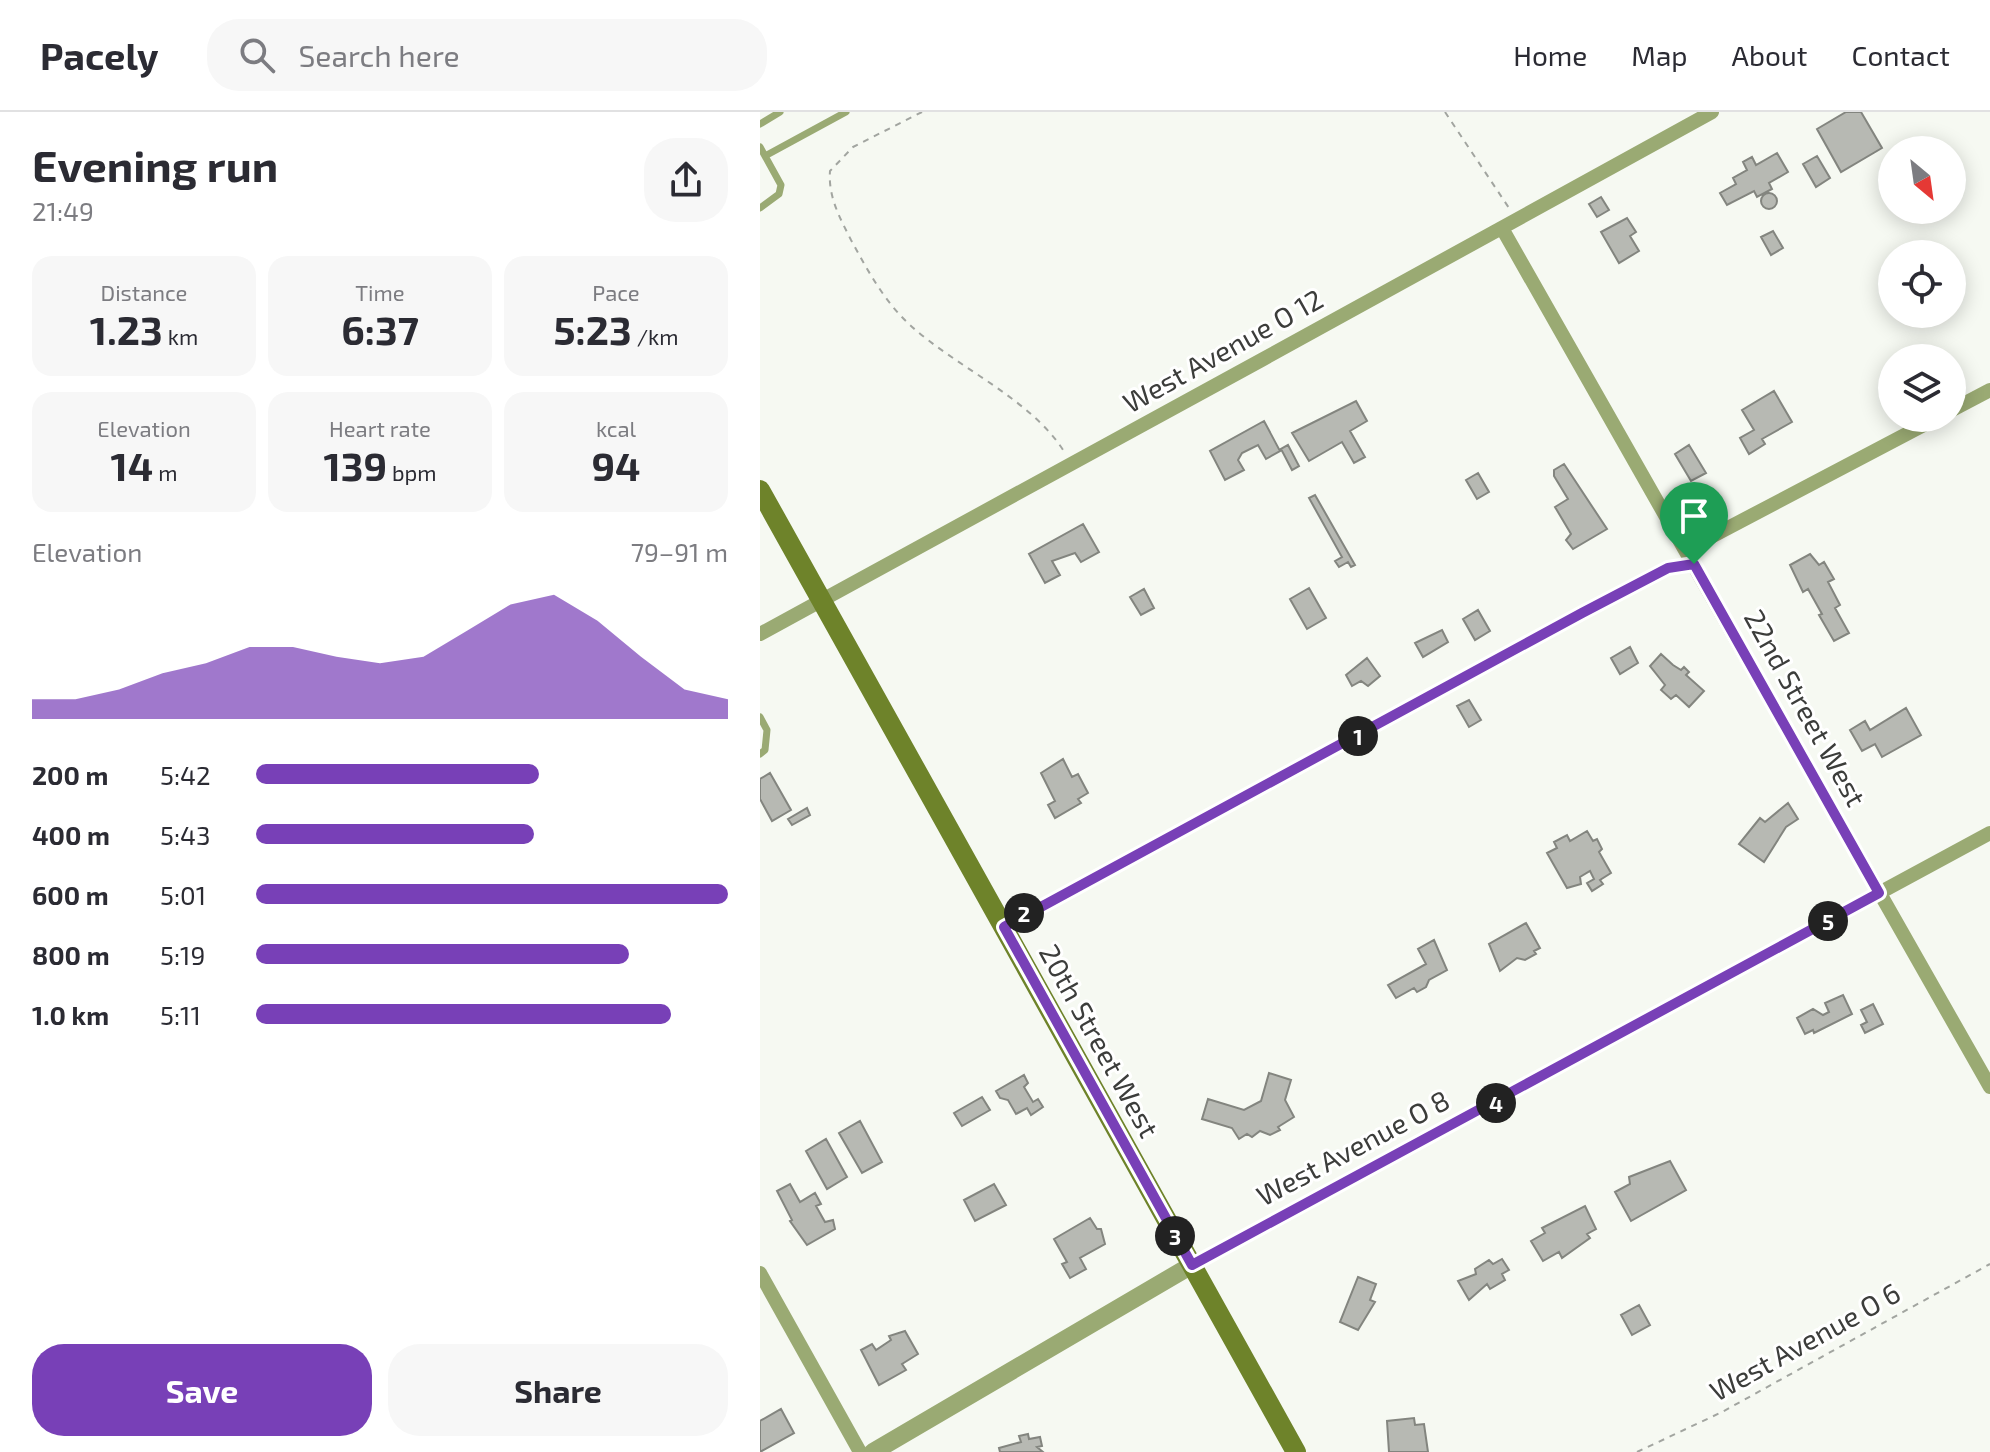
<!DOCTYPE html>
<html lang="en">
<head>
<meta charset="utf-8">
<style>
  :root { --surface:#fff; --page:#f7f7f7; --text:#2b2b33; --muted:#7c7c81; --line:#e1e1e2; --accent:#7840b7 }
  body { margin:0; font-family:"Exo 2",sans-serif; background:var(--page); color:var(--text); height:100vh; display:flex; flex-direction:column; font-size:30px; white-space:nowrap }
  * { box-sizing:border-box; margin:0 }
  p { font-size:26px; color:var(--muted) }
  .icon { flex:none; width:44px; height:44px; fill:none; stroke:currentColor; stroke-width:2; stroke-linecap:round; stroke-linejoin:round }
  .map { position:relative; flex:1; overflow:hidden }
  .sheet { display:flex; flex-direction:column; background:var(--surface); width:760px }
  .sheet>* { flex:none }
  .needle { width:52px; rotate:151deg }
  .controls { position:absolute; left:1118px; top:24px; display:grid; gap:16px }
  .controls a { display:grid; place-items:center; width:88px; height:88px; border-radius:50%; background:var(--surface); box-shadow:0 4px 20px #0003; font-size:40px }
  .pin { position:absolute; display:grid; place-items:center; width:68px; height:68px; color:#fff; margin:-82px -34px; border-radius:50% 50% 50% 0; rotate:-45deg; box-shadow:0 0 8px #0007 }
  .pin .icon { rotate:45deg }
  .km { position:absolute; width:40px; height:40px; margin:-20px; border-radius:50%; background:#222; color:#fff; font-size:22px; line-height:40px; text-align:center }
  .round { display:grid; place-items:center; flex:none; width:84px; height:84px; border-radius:32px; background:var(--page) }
  .summary { display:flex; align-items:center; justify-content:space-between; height:136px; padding:0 32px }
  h1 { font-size:44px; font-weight:700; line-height:60px }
  .stats { display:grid; grid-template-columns:repeat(3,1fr); gap:12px; height:136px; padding:8px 32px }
  .stats div { display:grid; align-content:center; border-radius:20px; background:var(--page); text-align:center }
  .stats b { font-size:40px; font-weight:700 }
  .stats small { font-size:22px; font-weight:400 }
  .stats p { font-size:22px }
  .chart { height:224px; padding:16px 32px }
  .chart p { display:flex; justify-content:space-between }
  .chart svg { width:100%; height:144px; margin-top:8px; fill:var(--accent); opacity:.7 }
  .cta { display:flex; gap:16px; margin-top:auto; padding:16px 32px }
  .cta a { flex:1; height:92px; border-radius:32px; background:var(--accent); color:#fff; font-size:32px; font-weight:700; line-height:92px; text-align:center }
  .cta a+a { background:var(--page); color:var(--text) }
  ul { padding:0 32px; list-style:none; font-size:26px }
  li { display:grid; grid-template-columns:128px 96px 1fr; align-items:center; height:60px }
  li i { height:20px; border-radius:10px; background:var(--accent) }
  header { display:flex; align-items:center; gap:48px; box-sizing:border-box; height:112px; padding:0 40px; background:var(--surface); border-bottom:2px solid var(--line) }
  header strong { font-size:38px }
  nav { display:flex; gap:44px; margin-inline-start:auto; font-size:28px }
  .search { width:560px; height:72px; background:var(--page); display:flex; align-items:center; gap:20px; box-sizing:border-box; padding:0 28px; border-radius:32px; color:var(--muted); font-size:30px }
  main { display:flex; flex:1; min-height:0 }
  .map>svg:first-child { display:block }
</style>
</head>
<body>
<header>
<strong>Pacely</strong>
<div class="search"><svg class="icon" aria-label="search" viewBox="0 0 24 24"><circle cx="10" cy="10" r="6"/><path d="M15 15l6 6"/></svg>Search here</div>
<nav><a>Home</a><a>Map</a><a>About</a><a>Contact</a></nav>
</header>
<main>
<section class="sheet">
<div class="summary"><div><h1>Evening run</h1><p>21:49</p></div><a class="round"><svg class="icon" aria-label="share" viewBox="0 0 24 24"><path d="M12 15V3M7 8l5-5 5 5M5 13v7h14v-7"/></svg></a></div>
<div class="stats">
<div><p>Distance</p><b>1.23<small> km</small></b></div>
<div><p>Time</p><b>6:37</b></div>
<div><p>Pace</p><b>5:23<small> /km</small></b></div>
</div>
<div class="stats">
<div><p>Elevation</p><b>14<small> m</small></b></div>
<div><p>Heart rate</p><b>139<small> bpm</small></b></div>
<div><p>kcal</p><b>94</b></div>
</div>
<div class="chart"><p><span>Elevation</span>79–91 m</p>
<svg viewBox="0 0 160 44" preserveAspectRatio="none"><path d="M0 44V38L10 38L20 35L30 30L40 27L50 22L60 22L70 25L80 27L90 25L100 17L110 9L120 6L130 14L140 25L150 35L160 38V44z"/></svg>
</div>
<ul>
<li><b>200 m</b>5:42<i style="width:60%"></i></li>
<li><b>400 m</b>5:43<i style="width:59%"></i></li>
<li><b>600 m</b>5:01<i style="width:100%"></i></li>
<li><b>800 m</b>5:19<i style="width:79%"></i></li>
<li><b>1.0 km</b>5:11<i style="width:88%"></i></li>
</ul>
<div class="cta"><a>Save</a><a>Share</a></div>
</section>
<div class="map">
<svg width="1230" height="1340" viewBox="0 0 1230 1340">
  <rect width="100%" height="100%" fill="#f6f9f2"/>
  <path fill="#b7b9b3" stroke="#83857f" stroke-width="2" d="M1086 0H1101L1122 36 1081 60 1057 17Z
    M1017 41 1028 60 1009 71 1012 77 997 85 994 79 967 93 960 81 976 72 973 66 987 58 983 50 992 45 996 53Z
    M1057 44 1070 66 1056 75 1043 52Z
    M1001 89a8 8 0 1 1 16 0a8 8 0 1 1-16 0Z
    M841 85 849 98 837 105 829 92Z
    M867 106 876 120 870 124 879 139 859 151 841 120Z
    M1013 119 1023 136 1011 143 1001 125Z
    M1014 279 1032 310 1002 327 1005 332 989 342 980 326 994 318 982 298Z
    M596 289 607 309 590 319 605 345 594 351 582 330 549 349 532 321Z
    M504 309 520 339 506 347 498 333 482 341 478 348 484 358 465 368 450 339Z
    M528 333 539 354 532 358 521 337Z
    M929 333 946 361 931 369 915 342Z
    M804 352 847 417 813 437 806 428 811 422 795 395 808 387 794 364V358Z
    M718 361 729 380 717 387 706 368Z
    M555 383 595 453 591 455 588 450 579 455 575 449 582 445 549 386Z
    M323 412 339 440 321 450 315 441 292 449 300 463 285 471 269 442Z
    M1050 442 1059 453 1064 450 1074 467 1068 470 1080 493 1075 496 1089 521 1074 529 1059 503 1062 502 1048 477 1043 480 1030 453Z
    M549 476 566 506 547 517 530 487Z
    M384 477 394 496 381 503 370 485Z
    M718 498 730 519 715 528 703 507Z
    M682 518 688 530 663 545 655 531Z
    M870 535 878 551 860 562 851 546Z
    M901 542 913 553 921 558 924 555 929 560 926 563 944 579 929 595 916 583 911 587 901 578 905 573 890 554Z
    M607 546 620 564 608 574 601 569 592 574 586 563Z
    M709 588 721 608 709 615 697 594Z
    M1146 596 1161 623 1122 645 1115 632 1102 639 1090 618 1105 609 1110 618Z
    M303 647 312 665 318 662 328 681 318 687 321 691 295 706 288 693 295 689 281 661Z
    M10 661 31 698 12 709 0 687V667Z
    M1028 691 1038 707 1026 715 1004 750 979 732 1000 706 1005 710Z
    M47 696 50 703 32 713 28 707Z
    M827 719 833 729 837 727 842 737 839 740 851 761 840 768 843 772 832 779 827 771 834 767 830 759 820 765 821 772 807 776 787 741 797 736 794 730 807 723 810 729Z
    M766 811 780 836 774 839 776 842 765 848 757 846 740 859 729 832Z
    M674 828 687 858 669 868 666 875 657 880 654 876 636 886 628 873 666 852 658 837Z
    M1083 883 1092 902 1054 921 1053 918 1045 922 1037 906 1053 897 1063 903 1069 900 1065 891Z
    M1113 892 1123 912 1105 921 1101 913 1107 910 1101 898Z
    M509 961 531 968 525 988 534 1005 518 1015 520 1018 510 1023 500 1019 492 1025 487 1022 479 1027 472 1016 442 1007 448 987 484 998 501 989Z
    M264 963 268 971 264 975 273 990 278 987 283 995 271 1003 267 996 256 1002 248 988 240 986 236 979Z
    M222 985 230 998 202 1014 194 1001Z
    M100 1009 122 1050 102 1061 79 1021Z
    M66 1027 87 1065 67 1077 46 1039Z
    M910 1049 926 1078 871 1109 855 1080 870 1072 869 1065Z
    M30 1072 40 1090 55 1081 61 1092 56 1094 65 1110 73 1108 75 1117 47 1133 30 1109 32 1108 17 1079Z
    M234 1072 246 1093 215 1109 204 1088Z
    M825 1094 836 1117 827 1122 830 1126 802 1146 799 1140 783 1149 771 1129 785 1121 782 1116Z
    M330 1106 337 1117H341L345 1132 320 1146 326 1157 310 1166 302 1152 307 1150 294 1127Z
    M742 1147 749 1158 742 1162 745 1168 730 1177 727 1172 709 1188 698 1169 716 1162 715 1157 729 1148 733 1152Z
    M598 1165 616 1172 610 1188 615 1190 598 1218 580 1210Z
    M879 1193 890 1213 872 1223 861 1203Z
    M145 1219 158 1242 142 1252 146 1258 119 1273 101 1238 112 1232 116 1238 131 1228 129 1224Z
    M21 1297 34 1321 0 1340V1309Z
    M654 1306 655 1313 664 1312 668 1340H629L627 1309Z
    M268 1322 269 1327 280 1325 282 1334 277 1335 283 1340H240L239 1336 261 1330 259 1324Z"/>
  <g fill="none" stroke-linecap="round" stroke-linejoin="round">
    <path stroke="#a2a5a0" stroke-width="2" stroke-dasharray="6 6" stroke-linecap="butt" d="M162 0 93 35 70 59C68 85 80 106 91 128 108 159 124 189 150 213 197 256 272 287 305 341
      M685 0 749 96
      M258 805 822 501 908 456 919 454
      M877 1340 962 1300 1230 1152"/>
    <path stroke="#9aaa73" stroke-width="7" d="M0 12 20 0
      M0 35 21 73 19 82 0 96
      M5 44 86 0
      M0 605 7 618 5 638 0 642"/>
    <path stroke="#9aaa73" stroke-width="14" d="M743 118 1230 975
      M1192 298 1230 278
      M926 438 1177 306
      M0 522C317 348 636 176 952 0
      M432 1153 1230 721
      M0 1161 100 1340"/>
    <path stroke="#9aaa73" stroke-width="18" d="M113 1340 432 1153"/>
    <path stroke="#6e832a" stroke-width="20" d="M0 378 536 1340"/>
  </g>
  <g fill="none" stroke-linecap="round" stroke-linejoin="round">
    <g stroke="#fff" stroke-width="16">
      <path id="route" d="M934 452 1119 781 432 1153 244 815 822 501 908 456Z"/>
    </g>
    <use href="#route" stroke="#7840b7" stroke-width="10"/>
  </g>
  <g text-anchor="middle" stroke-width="6" stroke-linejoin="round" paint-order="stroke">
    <g font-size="28" fill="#3c3d3b" stroke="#fff">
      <text transform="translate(463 239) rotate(-29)" y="10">West Avenue O 12</text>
      <text transform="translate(1045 596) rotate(61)" y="10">22nd Street West</text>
      <text transform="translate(339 929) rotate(61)" y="10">20th Street West</text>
      <text transform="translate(593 1036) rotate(-28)" y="10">West Avenue O 8</text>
      <text transform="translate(1045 1230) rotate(-29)" y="10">West Avenue O 6</text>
    </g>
  </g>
</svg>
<div class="controls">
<a><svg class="needle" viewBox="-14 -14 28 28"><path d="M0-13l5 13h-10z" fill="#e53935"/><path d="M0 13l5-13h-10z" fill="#7c7c81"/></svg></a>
<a><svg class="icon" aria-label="locate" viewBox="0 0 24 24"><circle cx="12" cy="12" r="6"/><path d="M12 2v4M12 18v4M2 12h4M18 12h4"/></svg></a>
<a><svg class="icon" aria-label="layers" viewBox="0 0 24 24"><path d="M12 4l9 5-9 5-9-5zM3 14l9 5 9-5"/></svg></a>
</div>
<div class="pin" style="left:934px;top:452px;background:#1e9e55"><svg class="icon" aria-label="arrive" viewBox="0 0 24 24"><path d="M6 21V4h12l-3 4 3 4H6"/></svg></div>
<b class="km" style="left:598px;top:624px">1</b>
<b class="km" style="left:264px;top:801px">2</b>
<b class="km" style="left:415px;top:1124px">3</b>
<b class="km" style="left:736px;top:991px">4</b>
<b class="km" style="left:1068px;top:809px">5</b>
</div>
</main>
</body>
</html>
